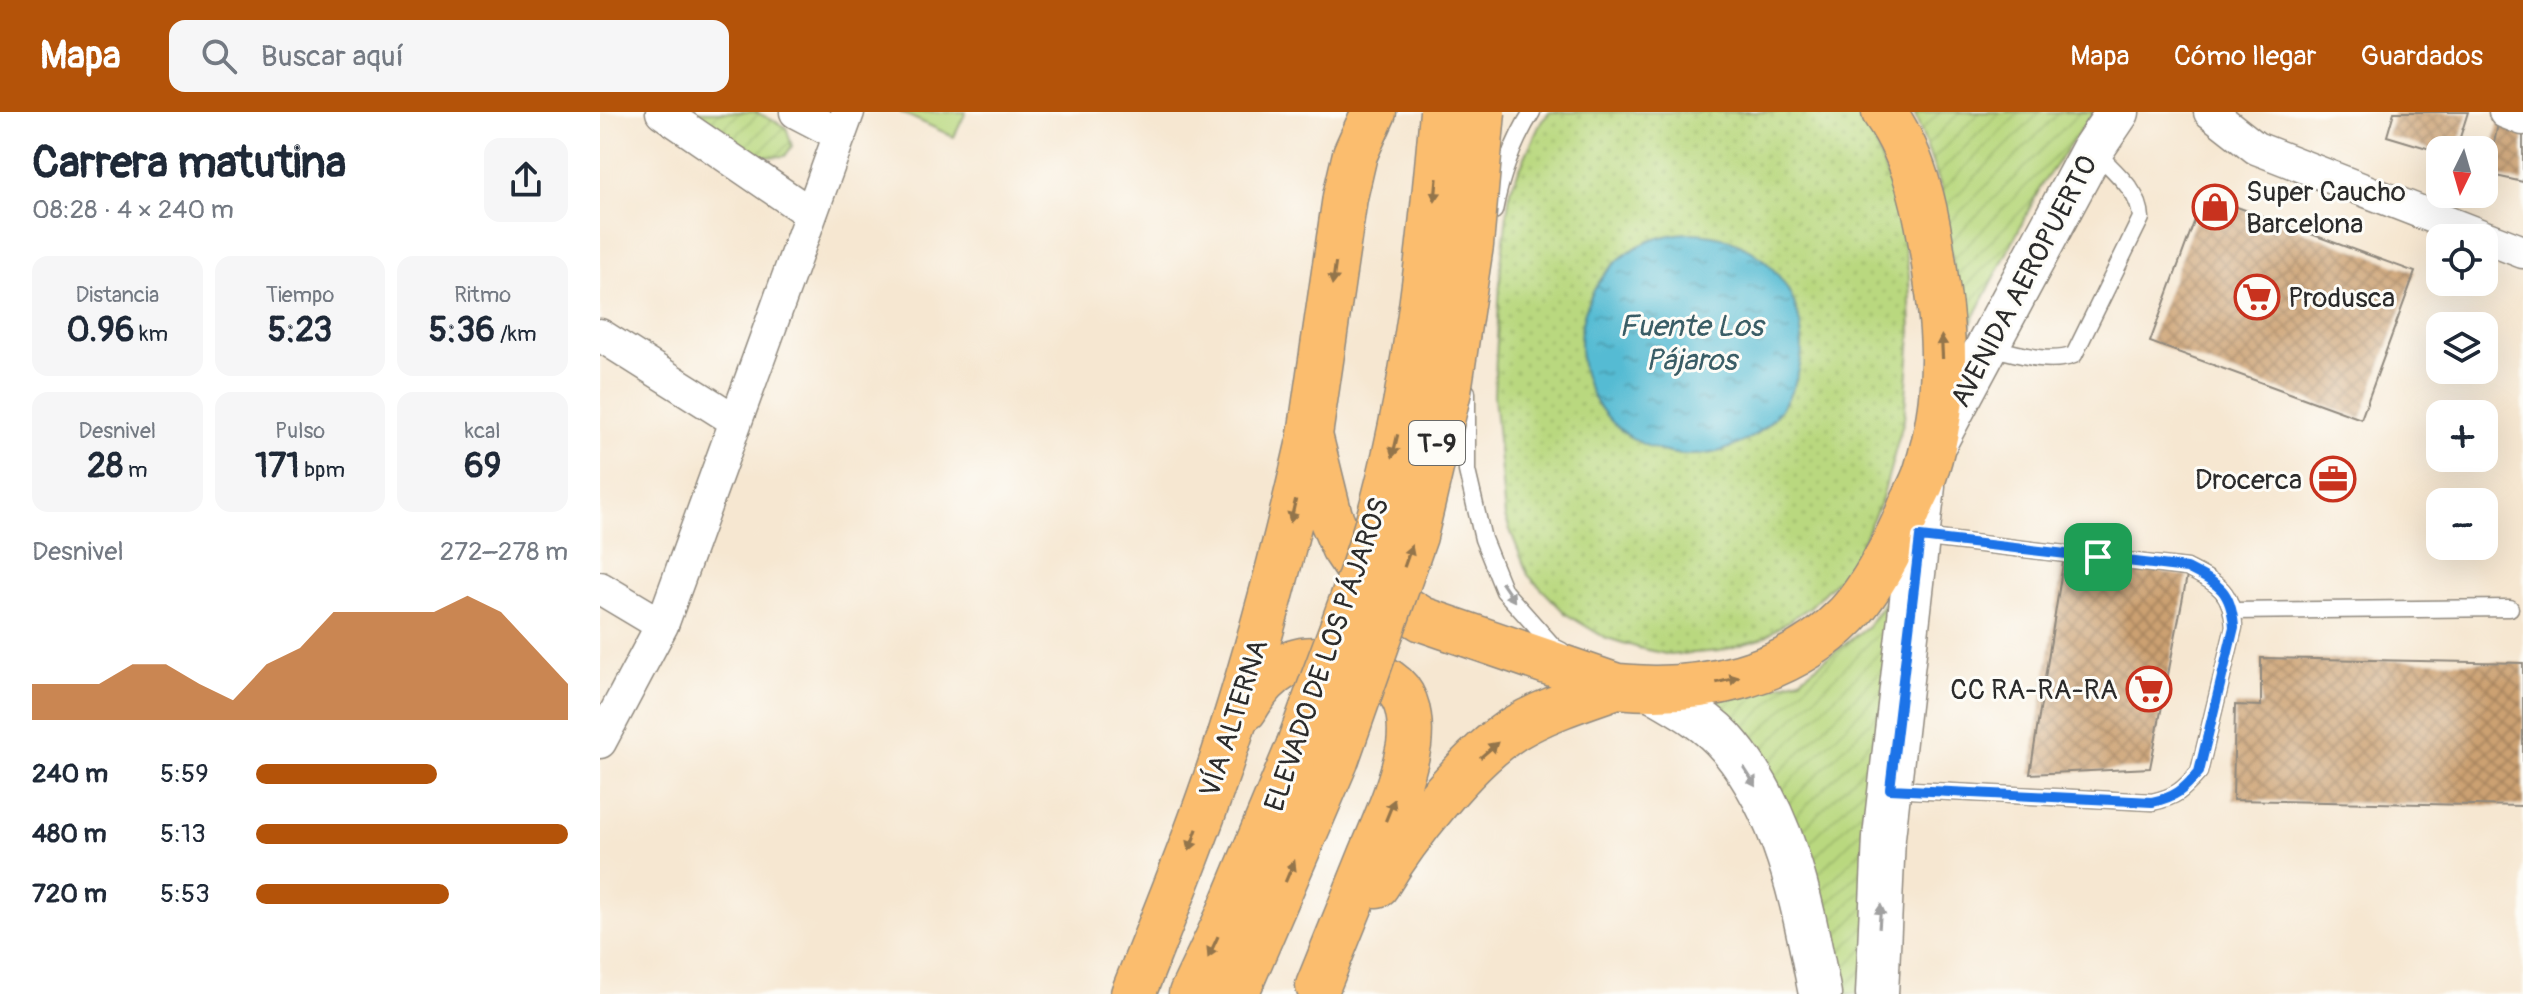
<!DOCTYPE html>
<html lang="es">
<head>
<meta charset="utf-8">
<style>
  :root { --surface:#fff; --page:#f6f6f7; --text:#1f2937; --muted:#747a83; --accent:#b45309 }
  body { margin:0; font-family:Pangolin,sans-serif; background:var(--page); color:var(--text); height:100vh; display:flex; flex-direction:column; font-size:30px; white-space:nowrap }
  * { box-sizing:border-box; margin:0 }
  p { font-size:26px; color:var(--muted) }
  .icon { flex:none; width:44px; height:44px; fill:none; stroke:currentColor; stroke-width:2; stroke-linecap:round; stroke-linejoin:round }
  .map { position:relative; flex:1; overflow:hidden }
  .panel { display:flex; flex-direction:column; background:var(--surface); width:600px }
  .panel>* { flex:none }
  .needle { width:52px; rotate:185deg }
  .buttons { position:absolute; left:1826px; top:24px; display:grid; gap:16px }
  .buttons a { display:grid; place-items:center; width:72px; height:72px; border-radius:16px; background:var(--surface); box-shadow:0 8px 32px #0002; font-size:40px }
  .pin { position:absolute; display:grid; place-items:center; width:68px; height:68px; color:#fff; margin:-34px; border-radius:16px; box-shadow:0 4px 12px #0006 }
  .round { display:grid; place-items:center; flex:none; width:84px; height:84px; border-radius:16px; background:var(--page) }
  .summary { display:flex; align-items:center; justify-content:space-between; height:136px; padding:0 32px }
  h1 { font-size:44px; font-weight:700; line-height:60px }
  .stats { display:grid; grid-template-columns:repeat(3,1fr); gap:12px; height:136px; padding:8px 32px }
  .stats div { display:grid; align-content:center; border-radius:16px; background:var(--page); text-align:center }
  .stats b { font-size:34px; font-weight:700 }
  .stats small { font-size:22px; font-weight:400 }
  .stats p { font-size:22px }
  .chart { height:224px; padding:16px 32px }
  .chart p { display:flex; justify-content:space-between }
  .chart svg { width:100%; height:144px; margin-top:8px; fill:var(--accent); opacity:.7 }
  ul { padding:0 32px; list-style:none; font-size:26px }
  li { display:grid; grid-template-columns:128px 96px 1fr; align-items:center; height:60px }
  li i { height:20px; border-radius:10px; background:var(--accent) }
  header { display:flex; align-items:center; gap:48px; box-sizing:border-box; height:112px; padding:0 40px; background:var(--accent); color:#fff }
  header strong { font-size:38px }
  nav { display:flex; gap:44px; margin-inline-start:auto; font-size:28px }
  .search { width:560px; height:72px; background:var(--page); display:flex; align-items:center; gap:20px; box-sizing:border-box; padding:0 28px; border-radius:16px; color:var(--muted); font-size:30px }
  main { display:flex; flex:1; min-height:0 }
  .map>svg:first-child { display:block }
</style>
</head>
<body>
<header>
<strong>Mapa</strong>
<div class="search"><svg class="icon" aria-label="search" viewBox="0 0 24 24"><circle cx="10" cy="10" r="6"/><path d="M15 15l6 6"/></svg>Buscar aquí</div>
<nav><a>Mapa</a><a>Cómo llegar</a><a>Guardados</a></nav>
</header>
<main>
<section class="panel">
<div class="summary"><div><h1>Carrera matutina</h1><p>08:28 · 4 × 240 m</p></div><a class="round"><svg class="icon" aria-label="share" viewBox="0 0 24 24"><path d="M12 15V3M7 8l5-5 5 5M5 13v7h14v-7"/></svg></a></div>
<div class="stats">
<div><p>Distancia</p><b>0.96<small> km</small></b></div>
<div><p>Tiempo</p><b>5:23</b></div>
<div><p>Ritmo</p><b>5:36<small> /km</small></b></div>
</div>
<div class="stats">
<div><p>Desnivel</p><b>28<small> m</small></b></div>
<div><p>Pulso</p><b>171<small> bpm</small></b></div>
<div><p>kcal</p><b>69</b></div>
</div>
<div class="chart"><p><span>Desnivel</span>272–278 m</p>
<svg viewBox="0 0 160 44" preserveAspectRatio="none"><path d="M0 44V33L10 33L20 33L30 27L40 27L50 33L60 38L70 27L80 22L90 11L100 11L110 11L120 11L130 6L140 11L150 22L160 33V44z"/></svg>
</div>
<ul>
<li><b>240 m</b>5:59<i style="width:58%"></i></li>
<li><b>480 m</b>5:13<i style="width:100%"></i></li>
<li><b>720 m</b>5:53<i style="width:62%"></i></li>
</ul>
</section>
<div class="map">
<svg width="1923" height="882" viewBox="0 0 1923 882">
  <defs>
    <pattern id="grass-dots" width="8" height="8" patternUnits="userSpaceOnUse" patternTransform="scale(2)"><rect width="8" height="8" fill="#b9d87f"/><path d="M2 2h.1M6 6h.1" fill="none" stroke="#9fba6e" stroke-width="1.8" stroke-linecap="round"/></pattern>
    <pattern id="garden-furrows" width="10" height="10" patternUnits="userSpaceOnUse" patternTransform="scale(2)"><rect width="10" height="10" fill="#b9d87f"/><path d="M-1 1l2-2M0 10L10 0M9 11l2-2" fill="none" stroke="#9fba6e"/></pattern>
    <pattern id="water-ripples" width="26" height="14" patternUnits="userSpaceOnUse" patternTransform="scale(2)"><rect width="26" height="14" fill="#55bbd3"/><path d="M2 4q2-2 4 0t4 0M15 11q2-2 4 0t4 0" fill="none" stroke="#4798ab"/></pattern>
    <pattern id="building-cross-hatch" width="8" height="8" patternUnits="userSpaceOnUse" patternTransform="scale(2)"><rect width="8" height="8" fill="#cca172"/><path d="M0 0l8 8M0 8l8-8" fill="none" stroke="#a6835e"/></pattern>
  </defs>
  <rect width="100%" height="100%" fill="#fdfcf7"/>
  <filter id="ink" filterUnits="userSpaceOnUse"><feTurbulence type="fractalNoise" baseFrequency=".0125" numOctaves="2"/><feDisplacementMap in="SourceGraphic" scale="16" xChannelSelector="R" yChannelSelector="G"/><feConvolveMatrix kernelMatrix="1 2 1 2 8 2 1 2 1" color-interpolation-filters="sRGB"/></filter>
  <filter id="wash" filterUnits="userSpaceOnUse"><feTurbulence type="fractalNoise" baseFrequency=".006" numOctaves="4" result="noise"/><feDisplacementMap in="SourceGraphic" scale="32" xChannelSelector="R" yChannelSelector="G"/><feGaussianBlur stdDeviation="1.8" result="paint"/><feColorMatrix in="noise" values="0 0 0 0 0 0 0 0 0 0 0 0 0 0 0 0 0 1.4 0 .05"/><feComposite in="paint" operator="in"/></filter>
  <g filter="url(#wash)">
    <rect width="100%" height="100%" fill="#f6e7d1"/>
    <path fill="url(#grass-dots)" stroke="#728255" stroke-width="2" d="M950 0H1258L1272 22 1297 93 1309 163 1311 223 1304 307 1282 387 1251 454 1210 495 1161 527 1120 539 1070 543 1039 536 1004 525 966 502 928 463 905 405 894 283 901 152 910 78 941 10Z"/>
    <path fill="url(#garden-furrows)" stroke="#728255" stroke-width="2" d="M91 0H156L186 15 192 34 185 44 162 45Z
      M1314 0H1494L1442 72 1364 225 1341 75Z
      M1303 463 1268 882H1235L1103 587 1145 583 1200 567 1268 514Z"/>
    <path fill="#b9d87f" stroke="#728255" stroke-width="2" d="M300 0H366L354 25Z"/>
    <path fill="url(#water-ripples)" stroke="#40737f" stroke-width="2" d="M980 232a111 111 0 1 1 222 0a111 111 0 1 1-222 0Z"/>
    <g id="blocks">
      <path fill="url(#building-cross-hatch)" d="M1794 0H1868L1856 38H1840V40L1787 24Z
        M1899 8 1923 13V70L1887 62Z
        M1604 83 1815 160 1761 307 1550 230Z
        M1464 445 1587 464 1550 656 1430 662Z
        M1661 546 1923 551V694L1633 688 1635 593 1661 594Z"/>
    </g>
  </g>
  <g filter="url(#ink)">
    <use href="#blocks" fill-opacity="0" stroke="#90897e" stroke-width="2"/>
    <g fill="none" stroke-linecap="round" stroke-linejoin="round">
      <g stroke="#90897e" stroke-width="19">
        <path id="service" d="M894 99C900 66 914 28 932 0
          M1389 235C1416 241 1448 253 1474 243L1541 106C1540 78 1512 58 1494 38
          M867 280V359L883 427 904 479 954 535 962 539
          M1633 499 1910 496
          M1291 677 1552 690C1576 685 1583 678 1599 660L1634 515C1632 478 1618 472 1587 456L1320 425"/>
      </g>
      <g stroke="#90897e" stroke-width="35">
        <path id="minor" d="M62 0 211 102
          M196 0 240 23
          M1610 0 1656 36 1923 140
          M1905 0 1923 7
          M0 223 136 309
          M0 476 62 513
          M0 630 62 513 248 0"/>
      </g>
      <g stroke="#90897e" stroke-width="45">
        <path id="tertiary" d="M1337 328 1493 37 1518 0
          M1051 577C1079 593 1110 610 1130 635 1188 706 1203 796 1220 882
          M1277 882 1284 725 1324 374"/>
      </g>
      <g stroke="#90897e" stroke-width="47">
        <path id="trunk" d="M774 0 755 42 745 85 710 323 730 404 743 435 770 475 822 507 1017 574C1100 582 1187 565 1247 503 1271 478 1296 430 1309 398 1314 385 1322 373 1326 359 1337 324 1343 283 1343 245 1343 219 1340 193 1336 167 1329 110 1318 48 1284 0
          M645 597C661 569 685 543 721 548 745 551 783 559 799 579 810 593 811 616 809 633 802 671 786 707 771 743 753 787 736 830 718 874
          M777 773C806 725 867 646 915 616 947 597 983 586 1017 574
          M533 882C567 796 603 709 631 620 661 526 686 430 708 333
          M591 882 626 808 698 635
          M636 882 736 649"/>
      </g>
      <use href="#service" stroke="#fff" stroke-width="16"/>
      <use href="#minor" stroke="#fff" stroke-width="32"/>
      <use href="#tertiary" stroke="#fff" stroke-width="42"/>
      <use href="#trunk" stroke="#fbbd6e" stroke-width="44"/>
      <g stroke="#90897e" stroke-width="47" stroke-linecap="butt">
        <path id="trunk-bridge" d="M698 635C724 561 755 487 777 412 815 278 830 138 842 0
          M736 649 815 424 849 279 871 133 883 0"/>
      </g>
      <use href="#trunk-bridge" stroke="#fbbd6e" stroke-width="44"/>
    </g>
    <defs><path id="oneway-solid" d="M-6-.8H1V-3.2L6.5 0L1 3.2V.8H-6Z" transform="scale(2)"/></defs>
    <g fill="#93744c">
      <use href="#oneway-solid" transform="translate(836 78) rotate(95)"/>
      <use href="#oneway-solid" transform="translate(734 162) rotate(98)"/>
      <use href="#oneway-solid" transform="translate(1342 235) rotate(-93)"/>
      <use href="#oneway-solid" transform="translate(795 334) rotate(103)"/>
      <use href="#oneway-solid" transform="translate(693 399) rotate(103)"/>
      <use href="#oneway-solid" transform="translate(808 444) rotate(-71)"/>
      <use href="#oneway-solid" transform="translate(1128 568) rotate(-13)"/>
      <use href="#oneway-solid" transform="translate(889 638) rotate(-41)"/>
      <use href="#oneway-solid" transform="translate(790 698) rotate(-68)"/>
      <use href="#oneway-solid" transform="translate(593 728) rotate(110)"/>
      <use href="#oneway-solid" transform="translate(690 759) rotate(-67)"/>
      <use href="#oneway-solid" transform="translate(613 835) rotate(115)"/>
    </g>
    <g fill="#a0a0a0">
      <use href="#oneway-solid" transform="translate(908 480) rotate(56)"/>
      <use href="#oneway-solid" transform="translate(1150 665) rotate(57)"/>
      <use href="#oneway-solid" transform="translate(1280 804) rotate(-86)"/>
    </g>
  </g>
  <g fill="none" stroke-linecap="round" stroke-linejoin="round" filter="url(#ink)">
    <g stroke="#fff" stroke-width="16">
      <path id="route" d="M1320 425 1587 456C1618 472 1631 477 1634 515L1599 660C1583 678 1576 685 1552 690L1290 677Z"/>
    </g>
    <use href="#route" stroke="#1a73e8" stroke-width="10"/>
  </g>
  <defs>
    <g id="shop-ring" transform="scale(2.3)"><circle r="9.5" fill="#fdfcf7" stroke="#c8321e" stroke-width="1.5"/><path d="M-5-2.5h2.3a2.7 3.5 0 0 1 5.4 0H5L5.5 6h-11ZM-1.5-2.5h3a1.5 2.3 0 0 0-3 0Z" fill="#c8321e"/></g>
    <g id="supermarket-ring" transform="scale(2.3)"><circle r="9.5" fill="#fdfcf7" stroke="#c8321e" stroke-width="1.5"/><path d="M-6-5.5h2.5l.6 2H6L4.5 2H-2.5L-4.4-4H-6ZM-1.5 3.2a1.3 1.3 0 1 0 .1 0ZM3 3.2a1.3 1.3 0 1 0 .1 0Z" fill="#c8321e"/></g>
    <g id="office-ring" transform="scale(2.3)"><circle r="9.5" fill="#fdfcf7" stroke="#c8321e" stroke-width="1.5"/><path d="M-6-3h4V-5.5h4V-3h4V5H-6ZM-1-4.5V-3h2v-1.5ZM-6 0V1H6V0Z" fill="#c8321e"/></g>
  </defs>
  <g fill-rule="evenodd">
    <use href="#shop-ring" x="1615" y="95"/>
    <use href="#supermarket-ring" x="1657" y="185"/>
    <use href="#office-ring" x="1733" y="367"/>
    <use href="#supermarket-ring" x="1549" y="577"/>
  </g>
  <g text-anchor="middle" stroke-width="6" stroke-linejoin="round" paint-order="stroke">
    <rect fill="#fdfcf7" stroke="#6a6a68" stroke-width="2" x="809" y="309" width="56" height="44" rx="6"/>
    <g font-size="26" font-weight="bold" fill="#2b2b2b">
      <text x="837" y="340">T-9</text>
    </g>
    <g font-size="28" fill="#2b2b2b" stroke="#fdfcf7" text-anchor="start">
      <text x="1646" y="89">Super Caucho<tspan x="1646" dy="32">Barcelona</tspan></text>
      <text x="1688" y="195">Produsca</text>
      <text x="1702" y="377" text-anchor="end">Drocerca</text>
      <text x="1518" y="587" text-anchor="end">CC RA-RA-RA</text>
    </g>
    <g font-size="28" fill="#2b2b2b" stroke="#fdfcf7">
      <text transform="translate(1423 169) rotate(-62)" y="10">AVENIDA AEROPUERTO</text>
      <text transform="translate(726 542) rotate(-71)" y="10">ELEVADO DE LOS PÁJAROS</text>
      <text transform="translate(633 606) rotate(-72)" y="10">VÍA ALTERNA</text>
    </g>
    <g font-size="30" font-style="italic" fill="#3a5d66" stroke="#fdfcf7">
      <text x="1091" y="224">Fuente Los<tspan x="1091" dy="34">Pájaros</tspan></text>
    </g>
  </g>
</svg>
<div class="buttons">
<a><svg class="needle" viewBox="-14 -14 28 28"><path d="M0-13l5 13h-10z" fill="#e53935"/><path d="M0 13l5-13h-10z" fill="#747a83"/></svg></a>
<a><svg class="icon" aria-label="locate" viewBox="0 0 24 24"><circle cx="12" cy="12" r="6"/><path d="M12 2v4M12 18v4M2 12h4M18 12h4"/></svg></a>
<a><svg class="icon" aria-label="layers" viewBox="0 0 24 24"><path d="M12 4l9 5-9 5-9-5zM3 14l9 5 9-5"/></svg></a>
<a>+</a>
<a>−</a>
</div>
<div class="pin" style="left:1498px;top:445px;background:#1e9e55"><svg class="icon" aria-label="arrive" viewBox="0 0 24 24"><path d="M6 21V4h12l-3 4 3 4H6"/></svg></div>
</div>
</main>
</body>
</html>
